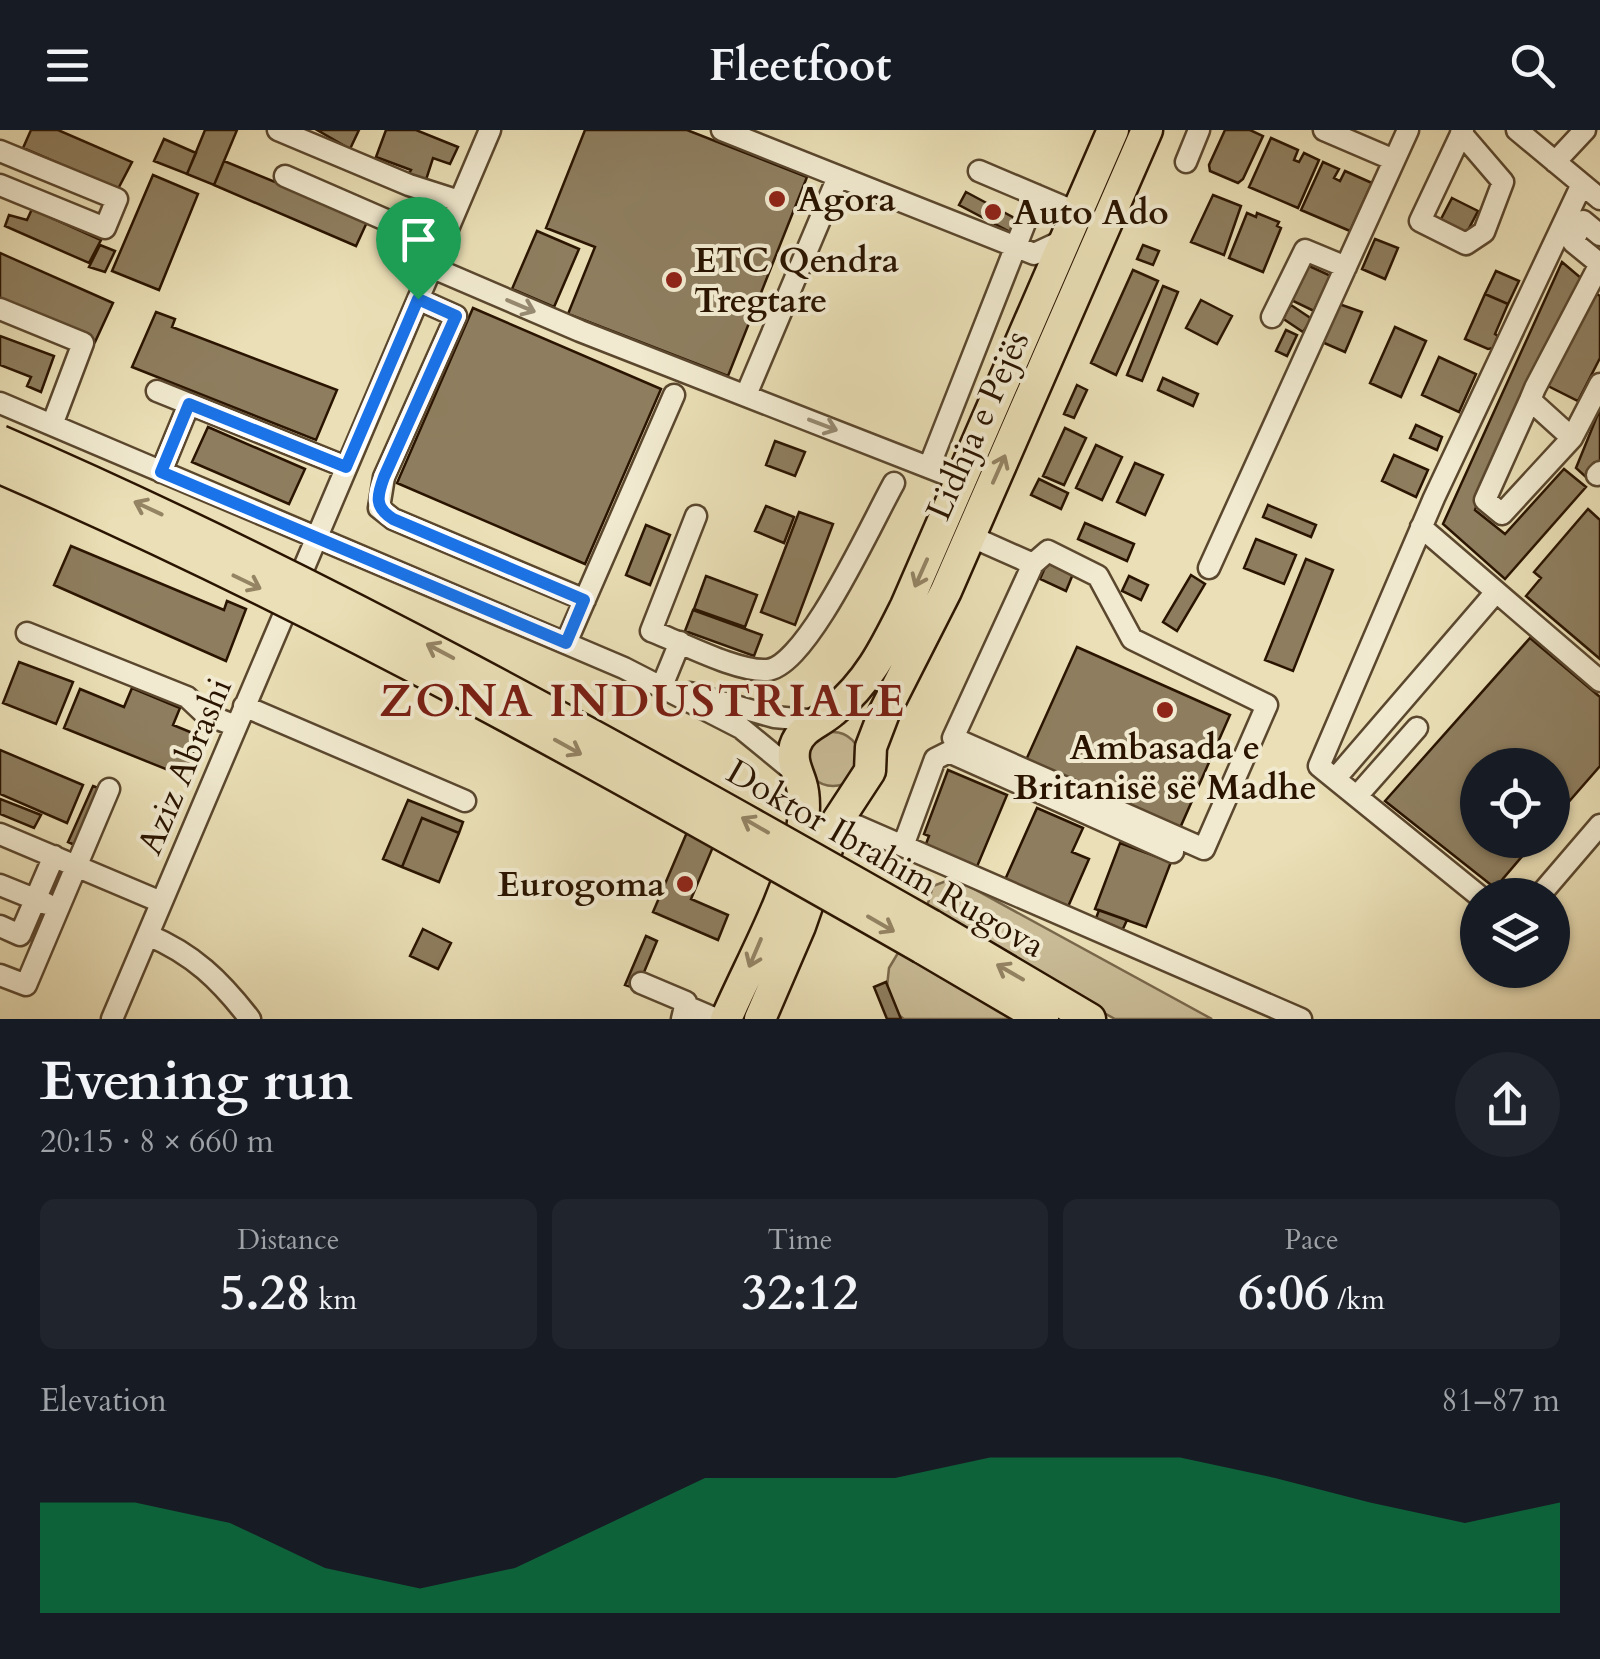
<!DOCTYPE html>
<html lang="en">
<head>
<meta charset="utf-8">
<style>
  :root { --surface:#171b24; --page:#20242c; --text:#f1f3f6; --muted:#9ea1a6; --accent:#0b8043 }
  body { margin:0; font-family:Cardo,serif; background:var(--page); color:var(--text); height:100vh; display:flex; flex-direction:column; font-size:38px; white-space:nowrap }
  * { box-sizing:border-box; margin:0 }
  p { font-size:32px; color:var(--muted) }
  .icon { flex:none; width:55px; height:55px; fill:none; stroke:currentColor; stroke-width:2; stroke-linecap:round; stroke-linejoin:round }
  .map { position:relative; height:889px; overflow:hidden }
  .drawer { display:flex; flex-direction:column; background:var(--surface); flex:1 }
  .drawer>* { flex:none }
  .buttons { position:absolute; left:1460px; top:618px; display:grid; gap:20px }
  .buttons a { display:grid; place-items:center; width:110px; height:110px; border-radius:50%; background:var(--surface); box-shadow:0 2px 8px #0004; font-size:50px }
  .pin { position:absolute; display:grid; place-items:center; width:85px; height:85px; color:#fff; margin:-102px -42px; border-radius:50% 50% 50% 0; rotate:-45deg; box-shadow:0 0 10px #0007 }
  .pin .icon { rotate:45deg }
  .round { display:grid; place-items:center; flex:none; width:105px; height:105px; border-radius:52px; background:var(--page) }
  .headline { display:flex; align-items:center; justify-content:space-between; height:170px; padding:0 40px }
  h1 { font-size:55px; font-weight:800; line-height:75px }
  .figures { display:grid; grid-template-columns:repeat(3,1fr); gap:15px; height:170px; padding:10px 40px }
  .figures div { display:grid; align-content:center; border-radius:15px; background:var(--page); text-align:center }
  .figures b { font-size:50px; font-weight:800 }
  .figures small { font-size:28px; font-weight:400 }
  .figures p { font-size:28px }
  .chart { height:280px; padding:20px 40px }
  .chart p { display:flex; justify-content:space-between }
  .chart svg { width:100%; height:180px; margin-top:10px; fill:var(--accent); opacity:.7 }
  header { display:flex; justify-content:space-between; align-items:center; height:130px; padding:0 40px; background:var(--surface); font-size:45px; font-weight:800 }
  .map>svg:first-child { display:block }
</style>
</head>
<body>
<header><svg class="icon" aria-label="menu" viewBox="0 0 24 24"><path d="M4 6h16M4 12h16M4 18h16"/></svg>Fleetfoot<svg class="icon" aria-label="search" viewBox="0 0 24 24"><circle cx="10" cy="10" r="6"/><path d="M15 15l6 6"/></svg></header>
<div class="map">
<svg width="1600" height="889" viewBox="0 0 1600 889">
  <rect width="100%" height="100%" fill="#eadfb6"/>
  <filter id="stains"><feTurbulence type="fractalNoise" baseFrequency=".002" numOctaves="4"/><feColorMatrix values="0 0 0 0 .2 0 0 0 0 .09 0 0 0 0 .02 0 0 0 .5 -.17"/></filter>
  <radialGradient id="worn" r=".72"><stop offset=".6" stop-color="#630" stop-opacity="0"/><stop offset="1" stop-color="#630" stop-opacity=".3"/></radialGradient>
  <path fill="#c9bc97" stroke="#7a684c" stroke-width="2.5" d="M806 629a27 27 0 1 1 54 0a27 27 0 1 1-54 0Z
    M954 748 1212 889H1115L1070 864 1054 889H904L885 875 889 838 928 773 933 756Z"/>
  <path fill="#8e7e5f" stroke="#2a1400" stroke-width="2.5" d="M31 0H58L132 32 118 59 23 18Z
    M205 0H237L214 55 187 44Z
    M317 0H359L350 19Z
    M386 0H416L458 17 450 34 433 28 425 53 407 47 411 40 376 27Z
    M585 0H687L807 47 728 246 568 184 595 117 546 98Z
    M1225 0H1250L1263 6 1243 49 1238 53 1210 41 1209 35Z
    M1271 8 1298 20 1294 30 1299 32 1304 23 1319 30 1298 78 1249 57Z
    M164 9 196 23 187 44 154 31Z
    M224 31 368 90 356 116 214 55Z
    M1323 32 1339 39 1334 48 1340 51 1345 41 1372 53 1350 101 1301 80Z
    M153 45 198 64 159 160 112 141Z
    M966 62 1020 91 1014 104 959 75Z
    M1213 65 1241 76 1224 125 1191 112Z
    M1452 68 1478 81 1466 104 1440 91Z
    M32 79 101 110 89 133 5 96 9 85 27 90Z
    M1247 83 1256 87 1257 83 1279 92 1277 96 1281 98 1263 142 1229 128Z
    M537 101 579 119 554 177 512 159Z
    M1375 109 1398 118 1385 149 1362 139Z
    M100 115 115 121 105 142 89 137Z
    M1143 115 1159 121 1153 135 1137 129Z
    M0 123 113 173 95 212 0 170Z
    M1562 132 1581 148 1511 288 1475 380 1505 404 1564 339 1586 357 1505 449 1443 394Z
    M1307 135 1331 146 1314 181 1291 170Z
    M1133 140 1158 151 1116 245 1091 233Z
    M1496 141 1519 151 1508 174 1485 164Z
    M1163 156 1178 162 1142 251 1127 245Z
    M1591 161 1600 166V228L1578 271 1544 254Z
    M1485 164 1508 174 1495 204 1498 206 1493 218 1488 219 1465 209Z
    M1201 170 1232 186 1217 214 1186 198Z
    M1339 174 1362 182 1345 222 1322 212Z
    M1291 175 1312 189 1303 202 1282 188Z
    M473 178 661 259 585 434 397 353Z
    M156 182 175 189 172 197 337 260 316 310 132 237Z
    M1395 197 1426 211 1401 267 1370 253Z
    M1286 200 1297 205 1287 226 1276 221Z
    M0 206 54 226 41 262 27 256 31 247 0 235Z
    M1439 227 1476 244 1459 282 1422 265Z
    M1163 248 1198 264 1193 276 1158 260Z
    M1077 255 1087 260 1074 288 1064 284Z
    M1600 279V333L1588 349 1576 338Z
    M1416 295 1442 307 1437 320 1410 308Z
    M208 297 305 339 289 374 192 332Z
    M1065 298 1086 308 1064 355 1043 346Z
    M775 311 805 322 795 346 766 335Z
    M1096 315 1122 327 1102 370 1076 358Z
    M1394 325 1428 340 1416 367 1382 351Z
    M1135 333 1163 345 1145 385 1117 372Z
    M1039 349 1068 363 1061 379 1031 365Z
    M1268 375 1316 395 1311 407 1263 387Z
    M766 376 794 387 784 413 755 401Z
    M1588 379 1600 390V529L1526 466 1541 448 1534 442Z
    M799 382 833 394 795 495 761 482Z
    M1085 393 1134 414 1127 431 1078 409Z
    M646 395 670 405 650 455 626 445Z
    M1256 409 1296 425 1284 454 1244 438Z
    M71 416 224 480 227 471 246 479 226 531 54 455Z
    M1306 429 1333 440 1293 541 1265 530Z
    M1047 433 1073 444 1066 461 1040 449Z
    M1191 445 1205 454 1177 501 1163 492Z
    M706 446 757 465 745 497 694 479Z
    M1129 446 1148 455 1141 470 1122 461Z
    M693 480 762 505 754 526 685 501Z
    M1530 508 1600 567V636L1552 691V635H1478V710H1536L1495 758 1385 671Z
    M1077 517 1230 585 1180 698 1026 630Z
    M19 532 73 552 56 594 3 573Z
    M132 558 180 578 173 595 200 606 183 646 64 598 80 559 124 577Z
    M0 620 83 655 67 693 0 664Z
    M948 640 1007 665 976 739 924 719 929 706 924 704Z
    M93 656 101 659 77 716 68 712Z
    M0 669 41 685 34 698 0 684Z
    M408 670 463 692 459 703 422 688 402 737 383 729Z
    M1037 678 1083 698 1072 722 1089 729 1067 779 1004 752Z
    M422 688 459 703 439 752 402 737Z
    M691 693 718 705 691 769 728 785 718 810 653 782Z
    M1120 713 1171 732 1146 797 1095 779Z
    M1099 780 1127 790 1122 801 1095 791Z
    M423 799 451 813 438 839 410 826Z
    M646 806 657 811 637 859 625 855Z
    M886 852 901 889H887L874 857Z"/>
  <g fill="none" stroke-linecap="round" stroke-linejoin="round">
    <g stroke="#5a472e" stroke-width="25">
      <path id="minor" d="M278 0 409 55 459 71
        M722 0 1034 124 1066 109
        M1324 0 1394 30
        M1517 0 1600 69
        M1461 3 1503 52 1484 102 1466 114 1420 91 1463 0
        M0 21 117 69 105 98 0 55
        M1186 32 1199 0
        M1555 32 1585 0
        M979 41 1078 83
        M285 46 441 114
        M431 137 580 201 961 350
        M418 169 456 186 384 347 379 378 393 389 585 470
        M0 179 83 213 52 295
        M1272 187 1305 120 1346 137
        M157 261 346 337
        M746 265 838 47
        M1530 270 1572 308 1502 384 1485 370 1530 270 1535 258 1600 134 1573 112 1583 91 1600 105
        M0 273 624 538 741 598 797 644
        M1572 308 1600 254
        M929 337 1036 65
        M161 342 189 274
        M1597 345 1600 342
        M696 386 651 501C681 512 736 542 767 540 807 537 873 390 894 353
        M1421 397 1600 551
        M970 406 1033 434 1048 421 1098 446 1132 509 1267 575 1204 719 953 608 1033 434
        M1209 438 1408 0
        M27 503 187 567 205 584 236 596
        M566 513 674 265
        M662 556 680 512
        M690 563 774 587 820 591
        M244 576 465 671
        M1335 649 1496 462
        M1357 666 1417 598
        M857 696 1301 889
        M0 704 161 772
        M903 716 935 629 949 622 1173 722
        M0 755 47 774
        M1478 765 1319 636 1434 368 1582 54
        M1540 765 1600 695
        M0 796 20 805 54 726
        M148 805C193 824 220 850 250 889
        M0 845 26 855 109 659
        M641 853 686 872 682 889
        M688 877 716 889
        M112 889 490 0"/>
    </g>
    <g stroke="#2a1400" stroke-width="35">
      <path id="highway" d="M931 795 1090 889
        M922 818 1043 889
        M726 889C752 830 787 769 801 706 804 689 806 669 801 653 797 640 791 631 795 616 801 597 820 593 833 581 869 552 886 516 906 476L1113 0
        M760 889 800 796 836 693 870 641 871 617 884 583 946 461 1147 0"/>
    </g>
    <use href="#minor" stroke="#f1ead0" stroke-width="20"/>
    <use href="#highway" stroke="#eadfb6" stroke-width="30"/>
    <g stroke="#2a1400" stroke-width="35" stroke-linecap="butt">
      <path id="highway-bridge" d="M0 311C322 450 626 622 931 795
        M0 338C319 476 620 646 922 818"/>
    </g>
    <use href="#highway-bridge" stroke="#eadfb6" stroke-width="30"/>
  </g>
  <defs><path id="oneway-shaft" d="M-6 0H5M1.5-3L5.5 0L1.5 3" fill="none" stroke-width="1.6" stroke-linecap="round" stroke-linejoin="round" transform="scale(2.5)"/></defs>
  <g stroke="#978a72">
    <use href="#oneway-shaft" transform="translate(521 176) rotate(23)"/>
    <use href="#oneway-shaft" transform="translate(823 295) rotate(21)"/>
  </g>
  <g stroke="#948464">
    <use href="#oneway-shaft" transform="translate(999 339) rotate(-66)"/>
    <use href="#oneway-shaft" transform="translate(148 378) rotate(-155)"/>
    <use href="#oneway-shaft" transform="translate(921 443) rotate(114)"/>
    <use href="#oneway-shaft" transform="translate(247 452) rotate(26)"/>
    <use href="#oneway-shaft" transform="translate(440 521) rotate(-152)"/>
    <use href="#oneway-shaft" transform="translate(568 617) rotate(29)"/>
    <use href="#oneway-shaft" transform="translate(755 695) rotate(-150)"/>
    <use href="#oneway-shaft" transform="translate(881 794) rotate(30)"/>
    <use href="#oneway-shaft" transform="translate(755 823) rotate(113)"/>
    <use href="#oneway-shaft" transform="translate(1010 842) rotate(-150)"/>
  </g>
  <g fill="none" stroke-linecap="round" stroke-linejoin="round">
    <g stroke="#fff" stroke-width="20">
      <path id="route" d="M418 169 456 186 384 347C377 366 374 377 393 389L584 470 566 513 161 342 189 274 346 337Z"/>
    </g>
    <use href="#route" stroke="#1a73e8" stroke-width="12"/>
  </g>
  <g fill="#8f2418" stroke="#f1ead0" stroke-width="4">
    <circle cx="777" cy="69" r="10"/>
    <circle cx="993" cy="82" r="10"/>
    <circle cx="674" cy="150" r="10"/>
    <circle cx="1165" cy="580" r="10"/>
    <circle cx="685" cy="754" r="10"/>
  </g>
  <g text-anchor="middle" stroke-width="8" stroke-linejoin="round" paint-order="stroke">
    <g font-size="35" font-weight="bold" fill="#2a1400" stroke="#f1ead0" text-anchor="start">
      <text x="797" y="81">Agora</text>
      <text x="1013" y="94">Auto Ado</text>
      <text x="694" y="142">ETC Qendra<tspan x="694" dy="40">Tregtare</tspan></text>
      <text x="1165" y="629" text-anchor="middle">Ambasada e<tspan x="1165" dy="40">Britanisë së Madhe</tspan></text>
      <text x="665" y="766" text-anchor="end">Eurogoma</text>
    </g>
    <g font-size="35" fill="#2a1400" stroke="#f1ead0">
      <text transform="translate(977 295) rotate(-66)" y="12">Lidhja e Pejës</text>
      <text transform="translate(184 636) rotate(-67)" y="12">Aziz Abrashi</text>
      <text transform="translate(886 728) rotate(30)" y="12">Doktor Ibrahim Rugova</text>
    </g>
    <g font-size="45" font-weight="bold" letter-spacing="2.5" fill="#7a1f14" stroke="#f1ead0">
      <text x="643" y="586">ZONA INDUSTRIALE</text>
    </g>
  </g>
  <rect width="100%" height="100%" filter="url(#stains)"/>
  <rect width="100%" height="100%" fill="url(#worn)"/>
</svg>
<div class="buttons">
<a><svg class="icon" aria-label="locate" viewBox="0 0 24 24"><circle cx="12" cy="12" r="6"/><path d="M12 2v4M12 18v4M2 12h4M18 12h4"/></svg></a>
<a><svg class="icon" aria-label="layers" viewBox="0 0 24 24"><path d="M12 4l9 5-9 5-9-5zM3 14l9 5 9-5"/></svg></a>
</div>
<div class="pin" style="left:418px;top:169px;background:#1e9e55"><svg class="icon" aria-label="arrive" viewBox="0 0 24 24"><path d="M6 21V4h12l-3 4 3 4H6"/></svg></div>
</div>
<section class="drawer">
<div class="headline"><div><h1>Evening run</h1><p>20:15 · 8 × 660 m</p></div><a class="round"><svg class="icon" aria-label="share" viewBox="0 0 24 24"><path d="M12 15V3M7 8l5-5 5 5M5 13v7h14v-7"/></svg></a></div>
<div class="figures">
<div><p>Distance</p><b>5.28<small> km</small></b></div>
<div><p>Time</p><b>32:12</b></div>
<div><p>Pace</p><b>6:06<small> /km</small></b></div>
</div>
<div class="chart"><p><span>Elevation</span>81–87 m</p>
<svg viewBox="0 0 160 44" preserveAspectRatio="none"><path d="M0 44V17L10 17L20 22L30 33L40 38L50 33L60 22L70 11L80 11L90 11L100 6L110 6L120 6L130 11L140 17L150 22L160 17V44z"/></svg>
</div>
</section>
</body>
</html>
